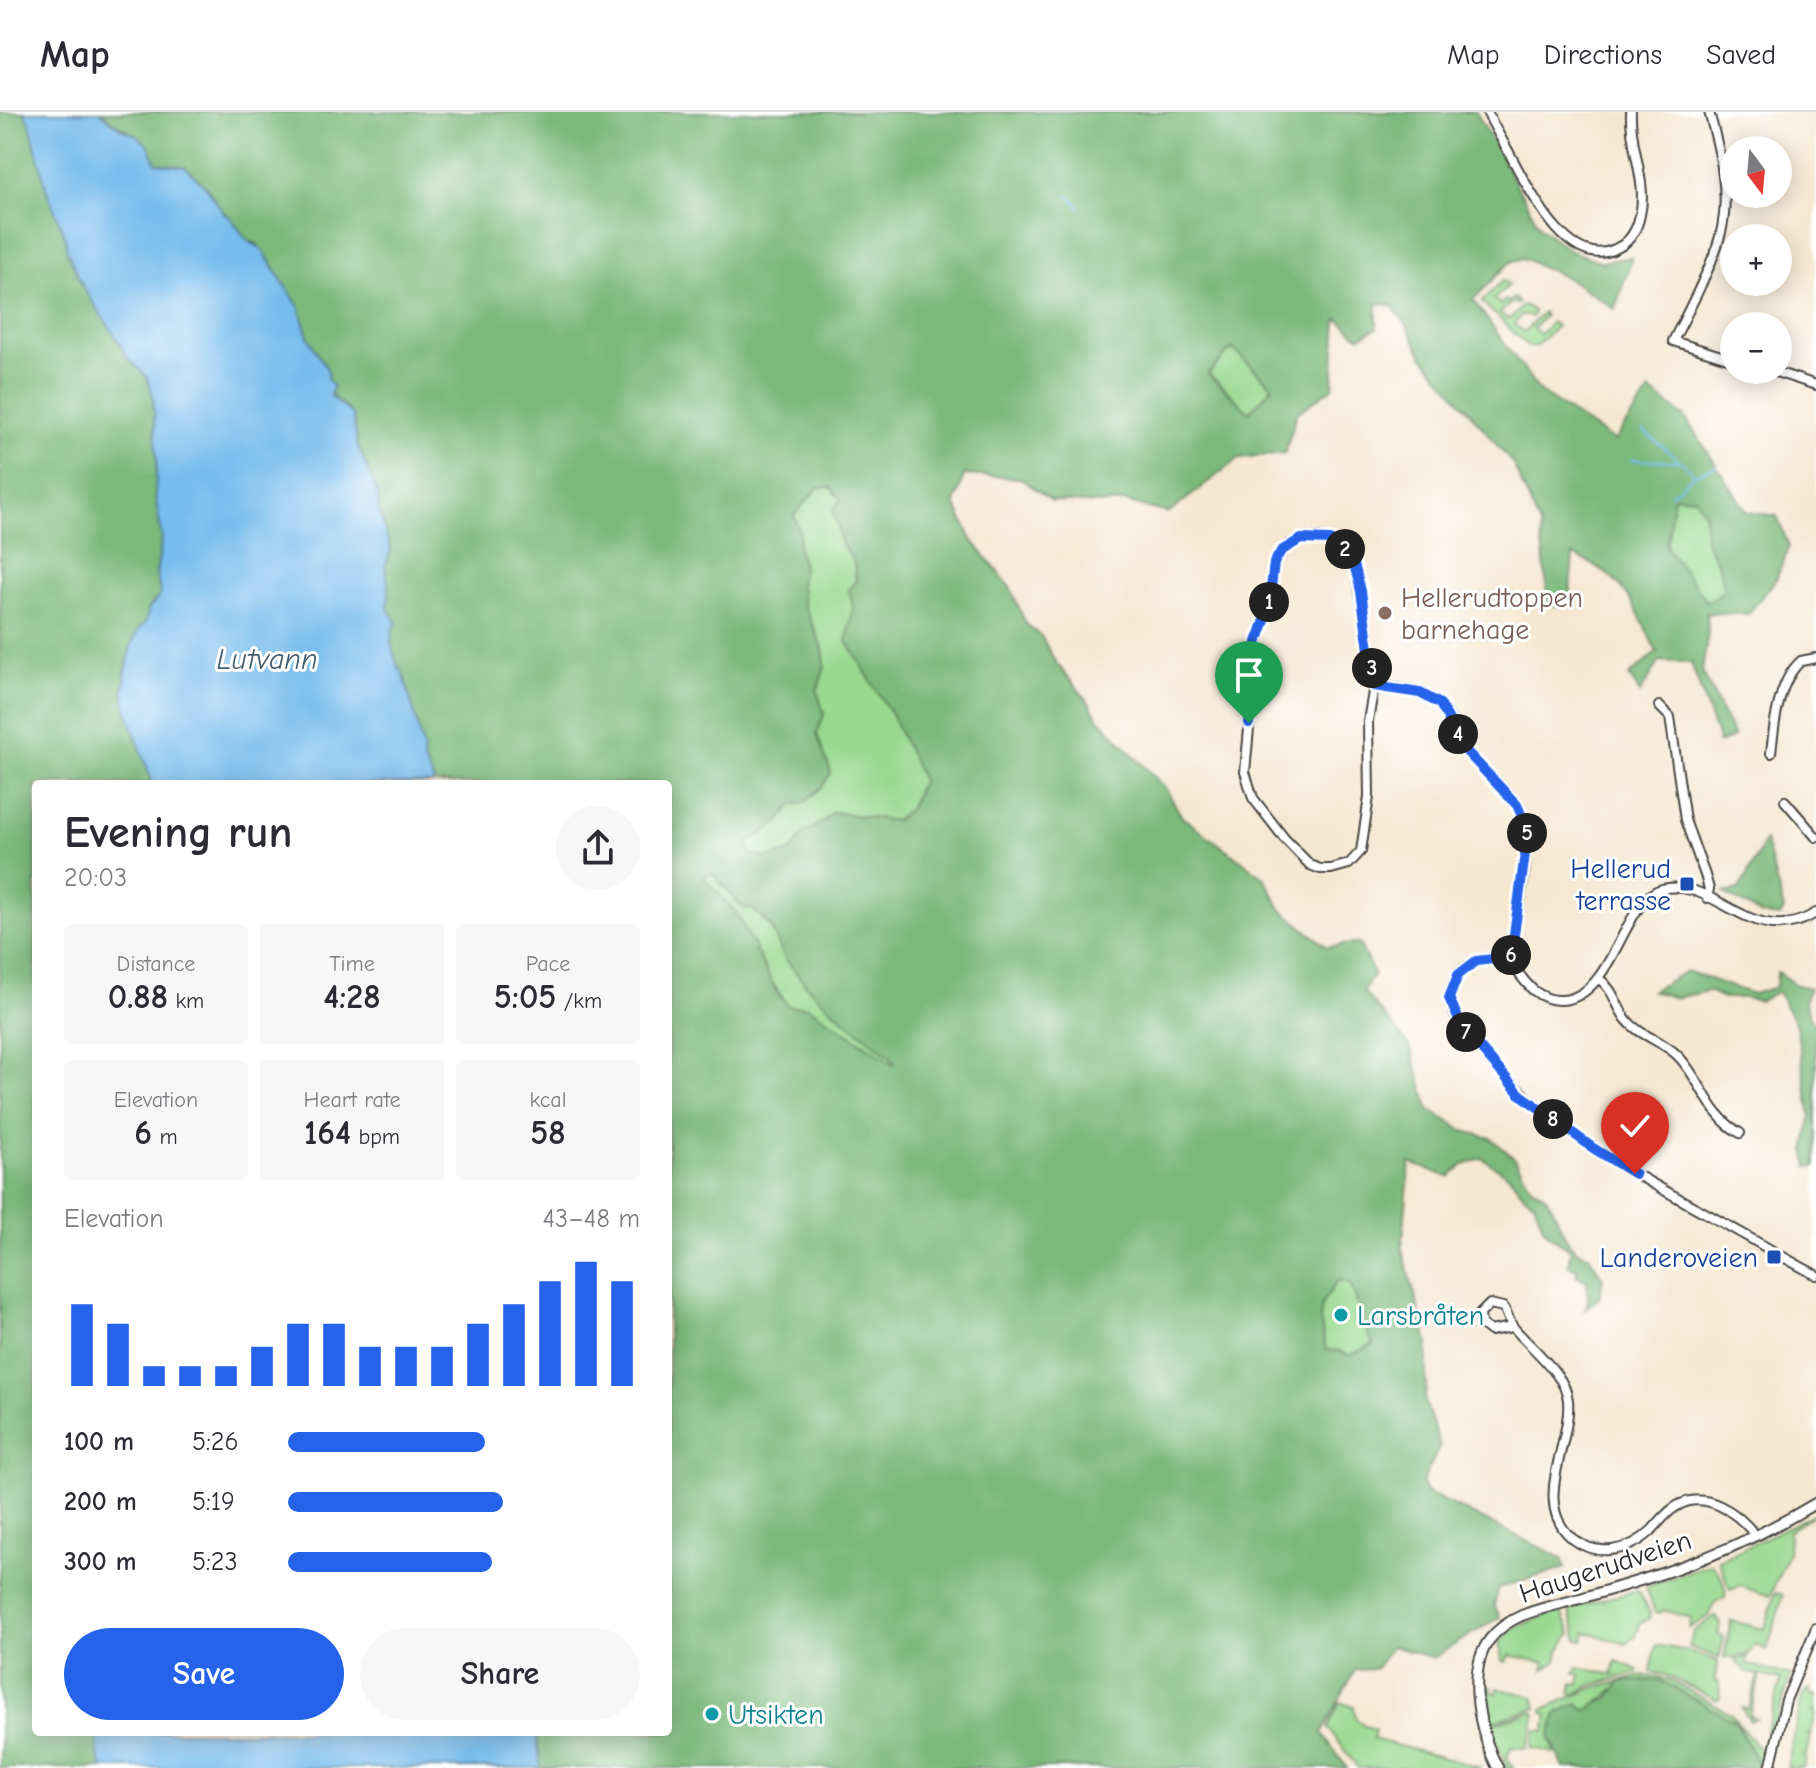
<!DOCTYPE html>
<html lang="en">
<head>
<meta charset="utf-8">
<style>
  :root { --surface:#fff; --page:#f7f7f7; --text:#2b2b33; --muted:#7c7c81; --line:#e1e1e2; --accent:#2563eb }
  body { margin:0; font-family:"Comic Neue",sans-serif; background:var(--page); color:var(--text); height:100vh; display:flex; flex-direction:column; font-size:30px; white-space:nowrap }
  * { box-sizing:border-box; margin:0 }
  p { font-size:26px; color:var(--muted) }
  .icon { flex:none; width:44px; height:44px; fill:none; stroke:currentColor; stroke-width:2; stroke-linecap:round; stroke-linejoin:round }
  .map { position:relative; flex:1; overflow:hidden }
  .sheet { position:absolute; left:32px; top:668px; width:640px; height:956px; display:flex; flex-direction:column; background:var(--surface); border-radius:8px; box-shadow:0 4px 20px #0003 }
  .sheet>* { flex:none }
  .needle { width:52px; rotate:164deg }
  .controls { position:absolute; left:1720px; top:24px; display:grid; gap:16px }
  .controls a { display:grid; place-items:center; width:72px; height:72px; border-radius:50%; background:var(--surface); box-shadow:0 4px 20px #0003; font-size:40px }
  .pin { position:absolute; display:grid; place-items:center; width:68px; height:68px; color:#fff; margin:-82px -34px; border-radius:50% 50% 50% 0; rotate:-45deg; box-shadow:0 0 8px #0007 }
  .pin .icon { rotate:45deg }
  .km { position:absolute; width:40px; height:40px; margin:-20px; border-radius:50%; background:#222; color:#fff; font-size:22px; line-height:40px; text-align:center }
  .round { display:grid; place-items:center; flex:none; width:84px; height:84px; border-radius:42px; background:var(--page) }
  .summary { display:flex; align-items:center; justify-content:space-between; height:136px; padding:0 32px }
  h1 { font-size:44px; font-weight:700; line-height:60px }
  .metrics { display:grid; grid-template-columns:repeat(3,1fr); gap:12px; height:136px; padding:8px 32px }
  .metrics div { display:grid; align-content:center; border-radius:8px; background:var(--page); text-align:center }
  .metrics b { font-size:34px; font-weight:700 }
  .metrics small { font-size:22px; font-weight:400 }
  .metrics p { font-size:22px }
  .chart { height:224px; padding:16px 32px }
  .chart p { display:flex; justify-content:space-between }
  .chart svg { width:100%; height:144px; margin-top:8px; stroke:var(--accent); stroke-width:6 }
  .button { display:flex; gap:16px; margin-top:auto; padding:16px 32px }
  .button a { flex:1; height:92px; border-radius:48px; background:var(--accent); color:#fff; font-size:32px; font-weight:700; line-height:92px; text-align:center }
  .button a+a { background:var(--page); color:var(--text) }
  ul { padding:0 32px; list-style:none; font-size:26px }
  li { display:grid; grid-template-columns:128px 96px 1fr; align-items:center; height:60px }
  li i { height:20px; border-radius:10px; background:var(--accent) }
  header { display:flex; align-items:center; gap:48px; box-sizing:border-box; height:112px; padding:0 40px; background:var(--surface); border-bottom:2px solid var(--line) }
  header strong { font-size:38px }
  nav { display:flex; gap:44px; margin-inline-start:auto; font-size:28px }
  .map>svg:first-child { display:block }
</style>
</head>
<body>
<header>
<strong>Map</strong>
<nav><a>Map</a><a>Directions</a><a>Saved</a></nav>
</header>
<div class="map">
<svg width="1816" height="1656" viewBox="0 0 1816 1656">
  <rect width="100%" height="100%" fill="#fff"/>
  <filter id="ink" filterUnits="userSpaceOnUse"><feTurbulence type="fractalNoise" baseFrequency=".0125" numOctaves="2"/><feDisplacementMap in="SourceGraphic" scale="16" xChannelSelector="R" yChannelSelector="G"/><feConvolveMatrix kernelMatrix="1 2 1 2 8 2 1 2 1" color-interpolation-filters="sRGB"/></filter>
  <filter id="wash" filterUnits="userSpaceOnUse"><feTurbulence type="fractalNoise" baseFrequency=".006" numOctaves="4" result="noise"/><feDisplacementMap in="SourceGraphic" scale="32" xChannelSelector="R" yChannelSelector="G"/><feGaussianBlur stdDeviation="1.8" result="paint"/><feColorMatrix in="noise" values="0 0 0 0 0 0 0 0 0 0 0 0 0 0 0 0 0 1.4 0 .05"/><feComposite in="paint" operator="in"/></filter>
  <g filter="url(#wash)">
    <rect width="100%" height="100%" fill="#f6e7d0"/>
    <path fill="#98d98f" stroke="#62825d" stroke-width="2" d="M1503 168 1509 173 1494 187 1501 193 1505 188 1508 190 1514 186 1519 192 1511 191 1500 201 1509 208 1524 193 1534 199 1532 205 1521 203 1514 213 1524 220 1543 200 1545 204 1533 216 1540 222 1552 210 1557 214 1536 234 1529 235 1482 190Z
      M1232 236 1273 275 1249 300 1208 261Z
      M818 375H831L841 388 842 433 854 449 856 468 849 477 853 495 847 529 892 604 922 667 910 696 895 709 833 700 823 710 804 721 791 740 765 747 751 742 749 729 777 712 792 693 805 690 831 661 817 622 824 602 817 579 825 554 823 536 803 492 800 469 803 456 798 434 800 422 794 403Z
      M1674 383 1696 386 1705 402V429L1719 453 1724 479 1706 490 1666 435Z
      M711 760 743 796 753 797 770 814 785 846 806 873 828 894 893 947 895 953 808 895 788 894 703 766Z
      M1338 1168 1350 1171C1358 1192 1363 1213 1374 1232L1349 1244 1339 1239H1326L1320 1208 1322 1191Z
      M1816 1401 1789 1419 1788 1441 1770 1484 1740 1474 1730 1478 1719 1448Z
      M1711 1452C1719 1458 1727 1475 1725 1485L1715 1490 1709 1504 1689 1516 1691 1506 1663 1498 1661 1501H1655L1646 1475Z
      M1638 1478 1650 1501 1649 1506 1640 1512 1636 1524 1626 1532 1586 1520 1583 1529 1578 1528 1569 1497Z
      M1775 1481 1783 1483 1767 1538 1756 1532 1747 1543 1724 1546 1731 1509 1765 1517Z
      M1561 1499 1571 1521 1559 1539 1557 1549 1544 1558 1545 1551 1510 1543 1507 1550 1503 1549 1500 1529C1517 1511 1539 1506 1561 1499Z
      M1715 1504 1721 1511 1718 1523 1724 1525 1719 1546 1689 1535 1694 1519Z
      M1656 1533 1688 1539 1718 1549 1714 1569 1719 1570 1720 1587 1716 1588 1666 1563 1651 1560Z
      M1747 1545 1746 1552 1791 1564 1772 1622 1767 1619 1781 1568 1760 1563 1750 1604 1756 1606 1750 1609 1742 1596 1749 1597 1758 1563 1747 1560 1734 1548Z
      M1617 1549 1638 1558V1561L1592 1573 1575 1582 1570 1581 1573 1571 1579 1572 1581 1563 1575 1561 1578 1555 1614 1563 1613 1559Z
      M1642 1564 1659 1565 1671 1569 1731 1602 1766 1646 1764 1656H1760L1736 1610 1613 1577C1606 1589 1597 1587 1591 1597L1586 1598 1577 1591 1550 1625 1555 1641 1532 1636 1535 1618 1545 1619 1548 1602 1543 1601V1597L1593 1576Z
      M1486 1575H1492L1491 1580 1497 1581 1498 1576 1534 1585 1537 1596 1490 1610Z
      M1810 1577 1809 1581 1816 1584V1598L1814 1600 1816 1602 1811 1621 1808 1622 1810 1623 1806 1643 1803 1644 1806 1646 1803 1656H1787L1802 1585 1806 1578Z
      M1340 1590 1354 1595 1356 1607 1364 1614 1375 1617 1373 1627 1482 1656H1358L1328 1616Z
      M1533 1600 1536 1602 1527 1636 1511 1635 1507 1645 1513 1656H1507L1490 1612Z"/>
    <path fill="#7ab97a" stroke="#527252" stroke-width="2" fill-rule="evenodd" d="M0 0H24L30 11 46 76 66 127 67 139 84 177 120 231 125 243 147 265 153 284 157 347 155 382 162 426 156 463 161 482 149 496 146 510 139 517 131 534 125 562 127 599 153 672H36V1620H97L98 1643 103 1656H0Z
      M100 0H1476L1540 115 1570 139 1603 150 1632 145 1615 197 1569 167 1523 146 1510 150 1473 188 1540 280 1614 329 1650 279 1684 304 1747 400 1777 404 1789 435 1776 467 1748 502 1707 501 1708 521 1702 559 1734 625 1719 631 1691 551 1660 549 1640 581 1629 564 1657 540C1633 492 1626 464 1573 443L1569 494H1549L1540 414 1513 352 1423 244 1407 214 1392 193 1377 191V216L1360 225 1337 206 1333 276 1297 301 1285 341 1239 346 1169 401 1124 390 1101 392 1052 389 1020 366 964 363 955 392 972 428 1010 475 1026 512 1041 524 1056 551 1088 589 1099 607 1166 677 1182 705 1264 765 1281 797 1327 835 1359 831 1374 863 1363 879 1410 934 1429 997 1464 1019 1491 1026 1515 1047 1532 1076C1563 1084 1554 1138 1589 1143L1603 1167 1599 1186 1585 1197 1588 1189 1587 1169 1576 1164 1578 1157 1568 1154 1571 1138 1552 1125 1543 1115 1534 1090 1524 1083 1510 1065 1482 1046 1464 1053 1449 1065 1410 1051 1402 1136 1428 1230 1425 1289 1440 1334 1422 1371 1426 1380 1562 1446 1565 1456 1499 1476 1494 1493 1500 1505 1433 1546 1392 1534 1375 1557 1355 1558 1322 1621 1347 1656H541L536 1620H668V672H432L434 669 423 648 424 639 404 564 397 552 391 531 393 517 388 497 389 477 385 454 391 438 379 399 378 383 357 332 353 303C339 287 323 286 329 261L308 225 299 195 279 167 275 156 256 131 248 129 229 104C213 95 199 60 181 54 174 52 164 53 156 51 146 24 121 17 100 0ZM1232 236 1273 275 1249 300 1208 262ZM830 375 841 388 833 397 842 433 854 450 856 468 849 477 853 495 847 529 892 604 922 668 910 696 895 709 833 700 823 710 804 721 791 740 765 746 751 742 749 729 777 712 792 693 805 690 822 675 831 661 817 622 824 602 817 579 825 554 823 536 803 492 800 469 803 456 798 434 800 422 794 403 818 376ZM1674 384 1696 386 1705 402V429L1719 453 1724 479 1707 490 1666 435ZM712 760 743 796 753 797 770 813 785 846 806 873 828 894 893 947 894 952 808 895 788 894 777 881 738 803 704 766ZM1338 1168 1350 1171C1358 1192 1363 1213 1373 1233L1349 1244 1339 1239 1326 1238 1320 1208 1322 1191Z
      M1765 729 1784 798 1780 805 1762 803 1724 781 1739 778Z
      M1686 859 1753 882 1776 875 1777 860 1794 872 1810 876 1804 889 1811 907 1816 911V1054L1808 1055 1805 1038 1811 1005 1796 913 1778 880 1760 889 1745 886H1724L1708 879 1676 886 1652 879Z
      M1659 1568 1736 1610 1757 1650 1756 1656H1564L1550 1625 1557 1601 1578 1591 1585 1598 1590 1597 1593 1593 1608 1587 1620 1570Z"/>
    <path fill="#76bced" stroke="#50748c" stroke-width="2" d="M24 0H100L121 17 136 23 150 35 156 51 185 55 207 76 224 102 229 104 248 129 261 136 299 195 308 225 329 261 327 267 333 274 330 284 353 303 357 332 378 383 379 400 391 438 385 454 389 477 388 497 397 510 393 517 391 531 397 552 404 564 424 639 423 648 434 669 432 672H153L127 599 123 577 131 534 139 517 146 510 149 496 161 482 156 463 162 426 155 382 157 347 153 284 147 265 125 243 120 231 84 177 67 139 66 127 46 76 30 11Z
      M97 1620H536L541 1656H103L98 1643Z"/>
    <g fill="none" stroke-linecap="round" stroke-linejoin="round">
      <path stroke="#76bced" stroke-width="2" d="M1068 83 1080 95
        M1643 319 1679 348
        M1631 348 1680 349 1695 362 1716 354
        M1671 382 1695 362"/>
    </g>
  </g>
  <g filter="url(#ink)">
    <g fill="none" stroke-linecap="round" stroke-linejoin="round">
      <g stroke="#494744" stroke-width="12">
        <path id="minor" d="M1487 0C1495 17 1505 32 1513 48 1530 79 1569 159 1615 137 1629 131 1637 118 1640 103 1648 70 1629 34 1631 0
          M1709 0C1719 36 1730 78 1722 116 1716 147 1688 200 1673 229L1734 248
          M1770 258 1816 273
          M1318 426 1339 433 1353 448 1367 518 1374 574 1368 609 1369 685 1361 739 1349 752 1331 757H1320L1310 753 1284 726 1253 686 1245 660 1257 530 1268 500 1274 451 1288 433 1301 427Z
          M1374 574C1392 575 1416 577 1432 587 1452 599 1456 624 1469 641 1485 664 1519 683 1525 711 1531 735 1520 787 1516 813 1514 824 1509 837 1512 849 1516 860 1525 870 1533 878 1541 884 1550 889 1561 888 1614 886 1623 786 1662 777 1715 764 1752 840 1816 801
          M1659 594 1670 605 1685 708 1705 763 1709 777 1707 786
          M1771 641C1774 613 1778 569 1801 549L1816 546
          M1785 689 1816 725
          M1511 845C1486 846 1461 847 1452 875 1445 894 1461 914 1473 929 1540 1012 1624 1056 1716 1107 1749 1125 1782 1145 1816 1163
          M1598 866C1614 877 1615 892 1626 907 1639 924 1662 928 1677 943 1701 966 1709 1005 1740 1021
          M1512 1215 1490 1219 1481 1212 1480 1202 1490 1192 1503 1195C1508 1201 1509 1211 1514 1216 1530 1235 1566 1263 1568 1288 1572 1332 1530 1392 1573 1427 1598 1446 1630 1439 1651 1419 1659 1411 1666 1400 1677 1394 1705 1377 1738 1401 1755 1423
          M1770 1656 1786 1588 1816 1516"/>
      </g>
      <g stroke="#494744" stroke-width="13">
        <path id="tertiary" d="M1498 1656C1480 1624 1465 1559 1490 1527 1511 1500 1547 1496 1578 1487 1609 1478 1641 1469 1672 1458 1722 1441 1771 1418 1816 1391"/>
      </g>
      <use href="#minor" stroke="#fff" stroke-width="8"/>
      <use href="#tertiary" stroke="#fff" stroke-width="9"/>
    </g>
  </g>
  <g fill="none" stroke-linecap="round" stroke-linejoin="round" filter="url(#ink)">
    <g stroke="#fff" stroke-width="16">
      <path id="route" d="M1249 611 1257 530 1268 500 1274 451 1281 439 1301 427 1330 428 1347 438 1353 448 1361 479 1374 574 1420 581 1440 592 1467 640 1517 693 1526 713 1527 727 1511 845 1476 849 1458 863 1449 886 1462 915 1520 982 1593 1036 1635 1062"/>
    </g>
    <use href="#route" stroke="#2563eb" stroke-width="10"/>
  </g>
  <circle fill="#8d6e63" stroke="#fff" stroke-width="3" cx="1385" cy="501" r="8"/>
  <g fill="#1a4fb4" stroke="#fff" stroke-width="3">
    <rect x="1679" y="764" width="16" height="16" rx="4"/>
    <rect x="1766" y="1137" width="16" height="16" rx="4"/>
  </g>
  <g fill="#0f9aa8" stroke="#fff" stroke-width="3">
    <circle cx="1341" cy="1203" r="8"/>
    <circle cx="712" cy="1602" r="8"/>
  </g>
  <g text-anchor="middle" stroke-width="6" stroke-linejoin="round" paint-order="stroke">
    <g font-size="28" fill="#785e54" stroke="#fff" text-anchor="start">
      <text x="1401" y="495">Hellerudtoppen<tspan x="1401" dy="32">barnehage</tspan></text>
    </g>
    <g font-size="28" fill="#164399" stroke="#fff" text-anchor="end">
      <text x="1671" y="766">Hellerud<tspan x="1671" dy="32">terrasse</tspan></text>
      <text x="1758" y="1155">Landeroveien</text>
    </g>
    <g font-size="28" fill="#0d838f" stroke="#fff" text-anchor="start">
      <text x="1357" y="1213">Larsbråten</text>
      <text x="728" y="1612">Utsikten</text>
    </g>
    <g font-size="28" fill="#2b2b2b" stroke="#fff">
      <text transform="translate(1605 1454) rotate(-18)" y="10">Haugerudveien</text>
    </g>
    <g font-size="30" font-style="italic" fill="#455e6f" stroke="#fff">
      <text x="267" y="557">Lutvann</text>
    </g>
  </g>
</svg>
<div class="controls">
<a><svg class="needle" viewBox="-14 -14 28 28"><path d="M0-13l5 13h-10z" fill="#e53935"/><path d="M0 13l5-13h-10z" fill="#7c7c81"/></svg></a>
<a>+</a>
<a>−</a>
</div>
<div class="pin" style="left:1249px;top:611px;background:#1e9e55"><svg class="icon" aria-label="arrive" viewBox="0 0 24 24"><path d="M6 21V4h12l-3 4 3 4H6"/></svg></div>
<div class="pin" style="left:1635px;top:1062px;background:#d93025"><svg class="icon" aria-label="check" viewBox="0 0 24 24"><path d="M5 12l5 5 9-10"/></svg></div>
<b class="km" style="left:1269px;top:490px">1</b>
<b class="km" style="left:1345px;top:437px">2</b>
<b class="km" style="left:1372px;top:556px">3</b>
<b class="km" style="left:1458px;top:622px">4</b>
<b class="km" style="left:1527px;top:721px">5</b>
<b class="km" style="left:1511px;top:843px">6</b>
<b class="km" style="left:1466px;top:920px">7</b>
<b class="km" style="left:1553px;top:1007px">8</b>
<section class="sheet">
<div class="summary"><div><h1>Evening run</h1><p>20:03</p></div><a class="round"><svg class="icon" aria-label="share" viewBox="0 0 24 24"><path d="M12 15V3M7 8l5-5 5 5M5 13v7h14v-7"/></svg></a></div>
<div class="metrics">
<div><p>Distance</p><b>0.88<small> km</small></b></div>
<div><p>Time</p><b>4:28</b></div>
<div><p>Pace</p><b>5:05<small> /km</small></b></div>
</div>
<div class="metrics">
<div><p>Elevation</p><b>6<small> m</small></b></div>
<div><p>Heart rate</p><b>164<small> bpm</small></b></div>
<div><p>kcal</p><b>58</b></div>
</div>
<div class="chart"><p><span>Elevation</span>43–48 m</p>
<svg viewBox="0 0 160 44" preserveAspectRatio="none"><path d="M5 44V19M15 44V25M25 44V38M35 44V38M45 44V38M55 44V32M65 44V25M75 44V25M85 44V32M95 44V32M105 44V32M115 44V25M125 44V19M135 44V12M145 44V6M155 44V12"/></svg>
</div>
<ul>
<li><b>100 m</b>5:26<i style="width:56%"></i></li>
<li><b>200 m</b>5:19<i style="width:61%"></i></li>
<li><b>300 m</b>5:23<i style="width:58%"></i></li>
</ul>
<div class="button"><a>Save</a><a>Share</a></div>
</section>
</div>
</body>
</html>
